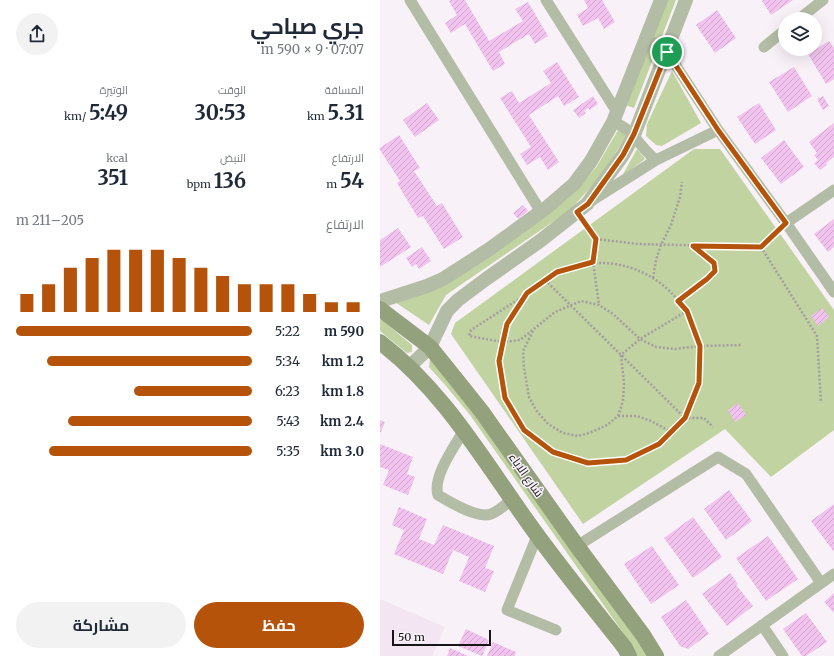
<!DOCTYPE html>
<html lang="ar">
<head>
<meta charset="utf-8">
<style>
  :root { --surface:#fff; --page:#f2f2f3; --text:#1f2937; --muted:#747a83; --accent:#b45309 }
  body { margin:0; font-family:Merriweather,Cairo,serif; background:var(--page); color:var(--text); direction:rtl; height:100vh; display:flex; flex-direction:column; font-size:15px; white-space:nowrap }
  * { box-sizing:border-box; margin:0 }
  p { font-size:13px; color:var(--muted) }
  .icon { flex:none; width:22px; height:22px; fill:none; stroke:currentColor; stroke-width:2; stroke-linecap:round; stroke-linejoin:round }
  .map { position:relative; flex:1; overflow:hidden; direction:ltr }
  .panel { display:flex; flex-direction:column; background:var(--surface); width:380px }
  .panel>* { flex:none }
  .controls { position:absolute; left:398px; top:12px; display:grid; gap:8px }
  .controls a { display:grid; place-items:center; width:44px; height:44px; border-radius:50%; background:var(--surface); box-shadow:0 4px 16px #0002; font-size:20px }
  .scale { position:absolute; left:12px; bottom:10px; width:99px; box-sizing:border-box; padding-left:4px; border:2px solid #171517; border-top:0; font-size:11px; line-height:14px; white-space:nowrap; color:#171517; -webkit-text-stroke:3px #f9f1f8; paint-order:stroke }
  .pin { position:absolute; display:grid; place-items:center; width:34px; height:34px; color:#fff; margin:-17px; border:2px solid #fff; border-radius:50%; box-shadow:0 1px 4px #0007 }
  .round { display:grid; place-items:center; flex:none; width:42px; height:42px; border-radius:21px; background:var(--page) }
  .head { display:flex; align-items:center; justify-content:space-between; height:68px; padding:0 16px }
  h1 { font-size:22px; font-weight:700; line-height:30px }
  .figures { display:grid; grid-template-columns:repeat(3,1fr); gap:6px; height:68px; padding:4px 16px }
  .figures div { display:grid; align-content:center }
  .figures b { font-size:20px; font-weight:700 }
  .figures small { font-size:11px; font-weight:400 }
  .figures p { font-size:11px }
  .chart { height:112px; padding:8px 16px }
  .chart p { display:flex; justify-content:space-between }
  .chart svg { width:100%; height:72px; margin-top:4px; stroke:var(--accent); stroke-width:6 }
  .action { display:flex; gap:8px; margin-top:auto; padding:8px 16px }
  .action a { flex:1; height:46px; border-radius:24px; background:var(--accent); color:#fff; font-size:16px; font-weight:700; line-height:46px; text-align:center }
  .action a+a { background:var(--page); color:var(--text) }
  ul { padding:0 16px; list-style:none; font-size:13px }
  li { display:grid; grid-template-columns:64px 48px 1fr; align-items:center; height:30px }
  li i { height:10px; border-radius:5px; background:var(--accent) }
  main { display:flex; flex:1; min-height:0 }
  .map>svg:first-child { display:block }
</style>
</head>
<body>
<main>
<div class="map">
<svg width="454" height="656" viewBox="0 0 454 656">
  <defs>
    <pattern id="building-hatch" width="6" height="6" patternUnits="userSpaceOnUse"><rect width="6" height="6" fill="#f3c3ef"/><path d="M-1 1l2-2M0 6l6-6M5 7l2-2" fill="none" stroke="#d0a7cc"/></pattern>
  </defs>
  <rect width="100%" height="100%" fill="#f9f1f8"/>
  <path fill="#f3e5f2" d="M0 599 65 627 52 656H0Z"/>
  <path fill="#c0d3a0" d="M285 0H296L254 108 245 105Z
    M292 71 321 123 282 146 276 145 266 136 267 124Z
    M238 130 248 133 221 176 190 210 66 295 49 325 12 300 167 213 194 193 217 166Z
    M257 149 265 159 242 176Z
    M314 149H340L454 310V430L391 477 345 429 203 524 71 334 75 323Z
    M0 320 3 321 32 345V352L27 353 0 331Z
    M50 359 58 364 269 656H257L251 644 90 415 66 386 49 367Z"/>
  <path fill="url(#building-hatch)" d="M70 0H85L109 41 143 21 135 9 148 2 168 36 155 44 149 34 119 52 125 64 113 71 85 24 71 33 65 23 77 15 69 1Z
    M204 0H222L235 22 224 29 218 18 203 26 197 15 208 8Z
    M383 0H413L391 15 382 1Z
    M337 10 356 38 335 53 316 25Z
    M449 41 454 48V79L446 84 428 54Z
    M177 62 199 97 184 106 178 96 149 115 179 162 168 170 160 157 147 165 140 154 151 147 120 98 132 91 139 103 171 83 163 71Z
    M414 67 432 96 408 112 389 82Z
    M213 96 218 104 210 110 208 108 204 111 206 113 199 118 193 110Z
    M443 96 449 106 443 110 437 99Z
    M47 103 59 120 35 137 23 120Z
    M379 103 396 130 375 144 357 117Z
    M454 123V157L446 163 447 165 440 170 434 163 438 160 434 155 437 153 429 142Z
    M19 135 40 168 34 171 57 206 62 203 83 237 64 249 43 216 38 218 17 183 20 181 0 150V148Z
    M404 140 424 167 401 184 381 158Z
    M143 205 148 211 138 219 133 213Z
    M454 219V247L448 252 434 234Z
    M18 228 31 247 0 267V240Z
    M42 247 51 261 39 269 36 264 32 267 26 258Z
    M442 308 449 317 438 326 431 316Z
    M358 403 366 415 355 422 348 410Z
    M0 420 5 422 0 434Z
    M0 444 33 457 27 474 35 477 28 495 3 485 9 470 0 467Z
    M349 490 372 521 346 540 324 509Z
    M454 504V552L431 521Z
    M19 507 47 519 39 539 54 545 63 525 114 546 105 568 114 571 105 592 79 581 89 557 73 550 63 574 14 554 24 530 12 525Z
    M313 517 342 557 313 578 284 538Z
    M388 536 418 579 386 601 356 558Z
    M272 546 299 585 271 604 244 564Z
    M350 573 358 584 356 585 373 606 347 626 322 594Z
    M454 593V613L444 602Z
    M306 600 329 634 308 649 300 646 281 617Z
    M426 613 447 642 426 656H422L403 629Z
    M86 629 109 640 102 656 78 646Z
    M113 642 136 652 135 656H107Z
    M70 648 88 656H67Z"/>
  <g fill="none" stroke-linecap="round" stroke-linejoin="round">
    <path stroke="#a39da2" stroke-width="2.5" stroke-dasharray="2 2" stroke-linecap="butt" d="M204 221 216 239 213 262 219 305
      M216 239 258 244 381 247 398 230
      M381 247 437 336 441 403
      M120 363a100 100 0 1 1 200 0a100 100 0 1 1-200 0Z
      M273 278 276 260 281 245 291 225 300 197 302 182
      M165 280 305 418H324L333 427
      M145 295 91 330 89 336 123 342 140 340 175 312 201 301 219 305 233 314 260 339 276 347 295 349 320 346 362 345
      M298 301 327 279 335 271 334 263 313 246
      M153 331 143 351 144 368 149 397 156 410 168 424 183 433 198 436 209 433 227 425 238 416 243 401 244 384 241 355 260 339 307 311
      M238 416H257L271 421 291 432"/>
    <path stroke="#b3bca4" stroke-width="11" d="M30 0 161 212
      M166 0 237 112
      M419 19 443 0
      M266 39 287 52 338 130 406 223 454 292
      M384 47 405 30
      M233 122C254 129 259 147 276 160
      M211 201 276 160 338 130
      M406 223 454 190
      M84 430C75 446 52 477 58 495 70 502 97 519 111 514 119 511 125 505 131 500
      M157 536 127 610 176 630
      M197 546 338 457 366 474 441 583
      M382 625 403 656
      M339 656 454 574"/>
    <path stroke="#b3bca4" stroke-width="14" d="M0 301 47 286 63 279 108 250 166 208 194 184 211 161 233 122 281 0
      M30 366 50 347 67 311 78 300 106 279 160 241 207 204 243 155 254 135 306 0"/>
    <path stroke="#93a17d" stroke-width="16" d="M0 309 50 347 83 388 102 412 197 546 263 635 276 656
      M0 342C63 390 102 458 147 521 178 565 212 606 245 648L249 656"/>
  </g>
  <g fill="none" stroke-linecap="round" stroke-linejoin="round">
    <g stroke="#fff" stroke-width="8">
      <path id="route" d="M287 52 338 130 406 223 381 247 313 246 334 263 335 271 327 279 298 301 307 311 320 346 319 383 305 418 279 444 246 460 208 463 173 452 144 430 125 398 119 361 123 342 127 324 147 293 177 272 213 262 216 239 197 212 208 204 243 155 254 134Z"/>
    </g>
    <use href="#route" stroke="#b45309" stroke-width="5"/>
  </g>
  <g text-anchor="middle" stroke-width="3" stroke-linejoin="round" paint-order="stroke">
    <g font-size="12" fill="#171517" stroke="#f9f1f8">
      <text transform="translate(146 475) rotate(55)" y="4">شارع الاباء</text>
    </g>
  </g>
</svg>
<div class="controls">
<a><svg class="icon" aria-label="layers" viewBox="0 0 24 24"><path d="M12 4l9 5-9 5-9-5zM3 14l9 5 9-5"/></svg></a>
</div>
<div class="scale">50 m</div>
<div class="pin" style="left:287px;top:52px;background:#1e9e55"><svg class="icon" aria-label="arrive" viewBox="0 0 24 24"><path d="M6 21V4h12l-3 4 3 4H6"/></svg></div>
</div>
<section class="panel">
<div class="head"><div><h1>جري صباحي</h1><p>07:07 · 9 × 590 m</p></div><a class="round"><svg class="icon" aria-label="share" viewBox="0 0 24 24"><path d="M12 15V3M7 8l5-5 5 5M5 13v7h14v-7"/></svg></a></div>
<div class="figures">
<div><p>المسافة</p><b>5.31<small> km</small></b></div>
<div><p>الوقت</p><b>30:53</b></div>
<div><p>الوتيرة</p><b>5:49<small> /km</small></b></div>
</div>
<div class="figures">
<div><p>الارتفاع</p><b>54<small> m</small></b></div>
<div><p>النبض</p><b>136<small> bpm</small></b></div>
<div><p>kcal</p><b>351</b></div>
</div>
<div class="chart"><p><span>الارتفاع</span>205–211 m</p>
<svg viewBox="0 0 160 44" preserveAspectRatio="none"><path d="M5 44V33M15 44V27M25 44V17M35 44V11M45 44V6M55 44V6M65 44V6M75 44V11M85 44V17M95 44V22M105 44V27M115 44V27M125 44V27M135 44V33M145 44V38M155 44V38"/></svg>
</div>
<ul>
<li><b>590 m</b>5:22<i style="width:100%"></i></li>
<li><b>1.2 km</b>5:34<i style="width:87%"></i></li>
<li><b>1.8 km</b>6:23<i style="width:50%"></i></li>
<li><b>2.4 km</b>5:43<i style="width:78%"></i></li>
<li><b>3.0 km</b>5:35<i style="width:86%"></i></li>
</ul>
<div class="action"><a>حفظ</a><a>مشاركة</a></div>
</section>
</main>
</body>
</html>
